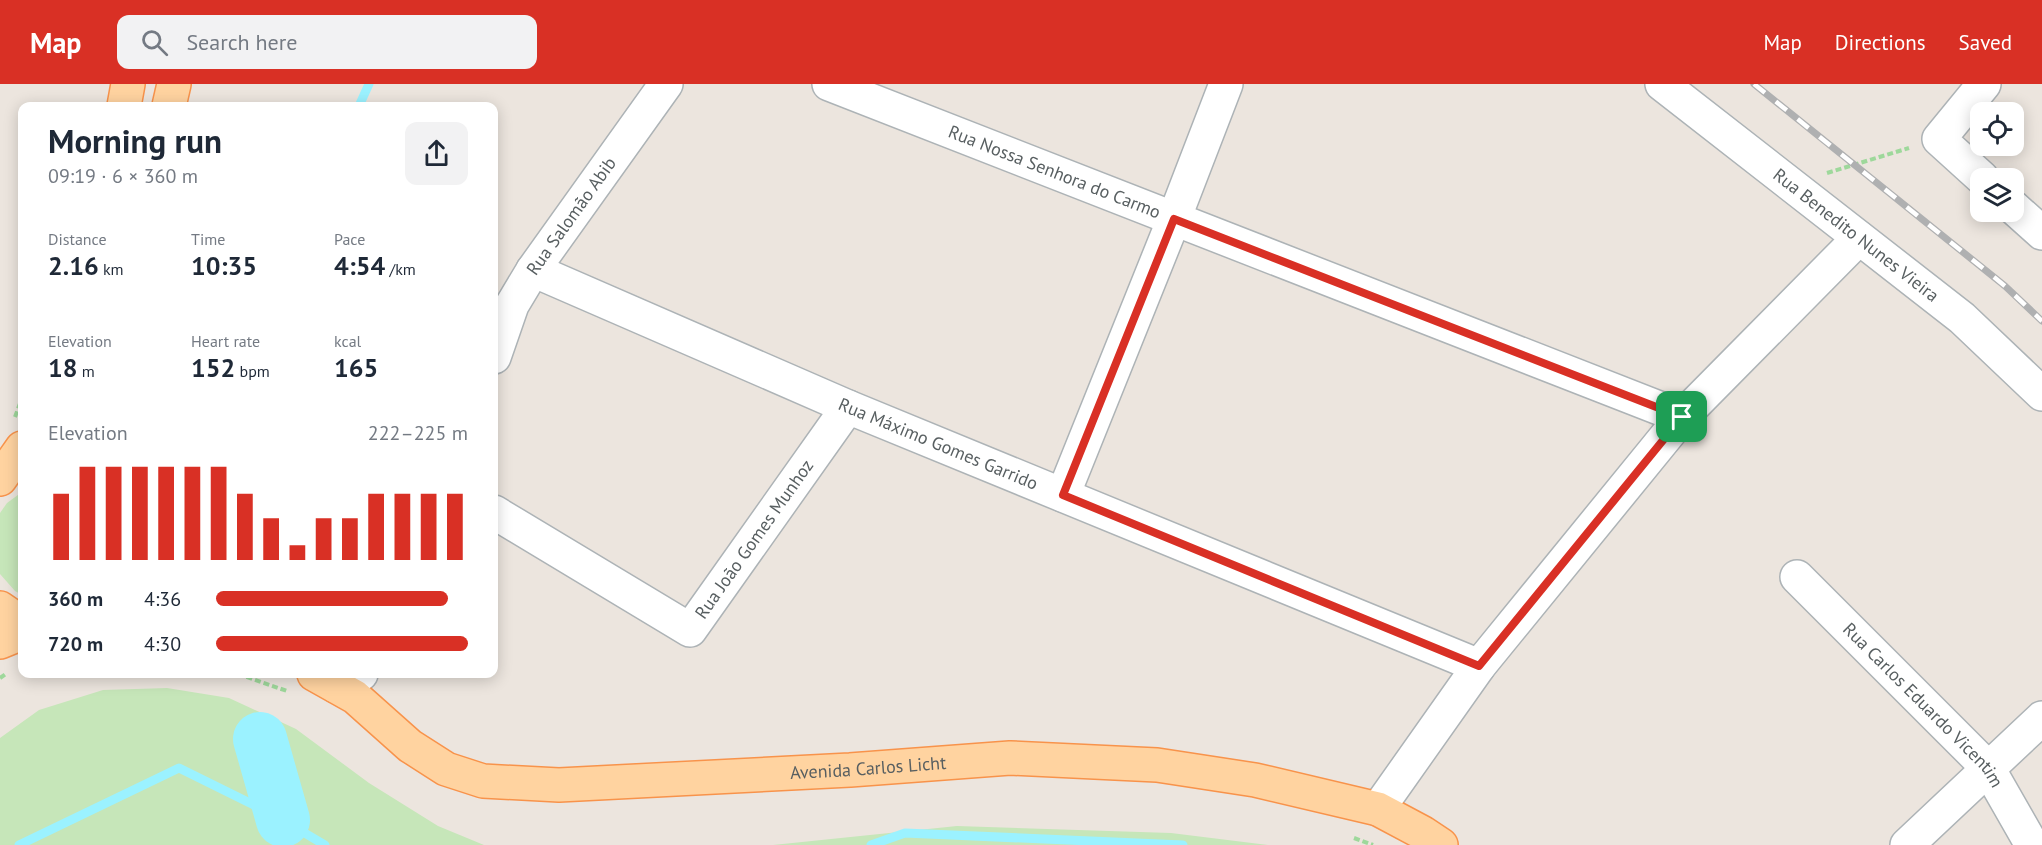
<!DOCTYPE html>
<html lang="en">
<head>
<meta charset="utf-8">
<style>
  :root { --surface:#fff; --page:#f2f2f3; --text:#1f2937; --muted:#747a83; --accent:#d93025 }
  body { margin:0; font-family:"PT Sans",sans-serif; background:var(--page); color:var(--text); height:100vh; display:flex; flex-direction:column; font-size:22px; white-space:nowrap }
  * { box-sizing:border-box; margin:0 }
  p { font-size:20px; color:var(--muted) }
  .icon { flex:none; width:33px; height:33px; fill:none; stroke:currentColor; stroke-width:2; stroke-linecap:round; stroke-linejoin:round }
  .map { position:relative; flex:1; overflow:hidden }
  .details { position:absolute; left:18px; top:18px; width:480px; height:576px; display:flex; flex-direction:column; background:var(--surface); border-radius:12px; box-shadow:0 3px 15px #0003 }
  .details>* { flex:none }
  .controls { position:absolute; left:1970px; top:18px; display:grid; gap:12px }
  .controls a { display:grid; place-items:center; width:54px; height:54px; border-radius:12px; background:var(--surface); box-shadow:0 3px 15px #0003; font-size:30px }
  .pin { position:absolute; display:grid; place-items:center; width:51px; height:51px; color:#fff; margin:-26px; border-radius:12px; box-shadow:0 3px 9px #0006 }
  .round { display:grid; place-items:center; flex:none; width:63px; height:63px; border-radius:12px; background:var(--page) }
  .headline { display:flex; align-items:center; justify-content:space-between; height:102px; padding:0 30px }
  h1 { font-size:33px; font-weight:700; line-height:45px }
  .figures { display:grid; grid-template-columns:repeat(3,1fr); gap:9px; height:102px; padding:6px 30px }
  .figures div { display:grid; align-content:center }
  .figures b { font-size:26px; font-weight:700 }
  .figures small { font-size:16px; font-weight:400 }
  .figures p { font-size:16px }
  .chart { height:168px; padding:12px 30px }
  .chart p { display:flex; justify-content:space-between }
  .chart svg { width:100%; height:108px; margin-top:6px; stroke:var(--accent); stroke-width:6 }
  ul { padding:0 30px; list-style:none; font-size:20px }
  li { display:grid; grid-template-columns:96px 72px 1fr; align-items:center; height:45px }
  li i { height:15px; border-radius:8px; background:var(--accent) }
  header { display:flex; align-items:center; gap:36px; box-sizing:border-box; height:84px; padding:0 30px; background:var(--accent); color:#fff }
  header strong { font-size:28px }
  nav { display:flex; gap:33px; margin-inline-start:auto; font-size:21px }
  .search { width:420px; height:54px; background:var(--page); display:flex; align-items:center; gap:15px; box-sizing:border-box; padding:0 21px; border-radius:12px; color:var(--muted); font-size:22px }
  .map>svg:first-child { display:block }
</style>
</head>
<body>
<header>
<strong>Map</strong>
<div class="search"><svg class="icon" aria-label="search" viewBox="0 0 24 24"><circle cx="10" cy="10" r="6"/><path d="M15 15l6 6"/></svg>Search here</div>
<nav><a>Map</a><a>Directions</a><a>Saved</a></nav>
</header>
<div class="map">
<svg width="2042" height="761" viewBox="0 0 2042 761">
  <rect width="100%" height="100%" fill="#ece5de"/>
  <path fill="#c6e6b9" d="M22 408V511L15 507 0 490V429L7 419Z
    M167 604 229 614 296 645 369 699 438 742 484 761H0V654L39 626 103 606Z
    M957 742 1171 749 1268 761H773Z"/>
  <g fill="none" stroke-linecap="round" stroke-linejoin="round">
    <path stroke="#9bf2ff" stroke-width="9" d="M359 22 369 0
      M19 761 179 684 276 732 325 761
      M871 761 905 749 1183 761"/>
    <path stroke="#9bf2ff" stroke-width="54" d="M260 655 283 736"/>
    <g stroke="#adb3b6" stroke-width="36">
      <g id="minor">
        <path id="s1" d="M829 0 1682 333"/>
        <path id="s2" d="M1662 0 1962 234 2042 310"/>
        <path d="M1982 94 1939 55 1984 0"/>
        <path d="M2013 123 2042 149"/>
        <path id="s3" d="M533 186 848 323 1479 582"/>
        <path id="s4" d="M494 273 512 221 533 186 666 0"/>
        <path d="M1063 411 1174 135 1226 0"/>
        <path id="s5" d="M494 428 690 546 848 323"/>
        <path id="s6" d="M1797 493 1988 684 2032 761"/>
        <path d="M336 602 361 590"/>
        <path d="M1378 725 1479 582 1682 333 1859 154"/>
        <path d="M1907 761 2042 634"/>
      </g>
    </g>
    <g stroke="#f8934b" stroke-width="36">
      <g id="major">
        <path d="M124 22 128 0"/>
        <path d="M169 22 174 0"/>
        <path d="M0 395 22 364"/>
        <path d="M0 524 16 535 22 536"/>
        <path d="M0 558 22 549"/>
        <path id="s7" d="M314 590 355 613 410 662 446 685 483 697 559 701 850 686 1010 674 1157 681 1255 696 1378 725 1423 749 1441 761"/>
      </g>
    </g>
    <path stroke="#9ed89b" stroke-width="4" stroke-dasharray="6 3" stroke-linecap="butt" d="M1827 89 1909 64
      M15 333 22 314
      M238 590 287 607
      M0 594 7 589
      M1354 754 1373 761"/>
    <use href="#minor" stroke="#fff" stroke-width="33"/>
    <use href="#major" stroke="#ffd3a0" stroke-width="33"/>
    <g stroke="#afb0b1" stroke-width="7">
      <path id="rail" d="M1754 0 2005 202 2042 237"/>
    </g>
    <use href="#rail" stroke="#fff" stroke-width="4.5" stroke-dasharray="14" stroke-linecap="butt"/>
  </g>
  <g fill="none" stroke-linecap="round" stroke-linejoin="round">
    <g stroke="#fff" stroke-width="12">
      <path id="route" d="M1174 135 1610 305 1682 333 1479 582 1063 411Z"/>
    </g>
    <use href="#route" stroke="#d93025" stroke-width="8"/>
  </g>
  <g text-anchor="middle" stroke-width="4.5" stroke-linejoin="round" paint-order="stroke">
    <g font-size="18" fill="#585f61" stroke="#fff">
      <text dy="6" stroke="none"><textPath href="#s1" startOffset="242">Rua Nossa Senhora do Carmo</textPath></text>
      <text dy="6" stroke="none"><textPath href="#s4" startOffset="162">Rua Salomão Abib</textPath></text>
      <text dy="6" stroke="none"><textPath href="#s2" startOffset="246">Rua Benedito Nunes Vieira</textPath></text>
      <text dy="6" stroke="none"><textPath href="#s3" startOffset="441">Rua Máximo Gomes Garrido</textPath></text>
      <text dy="6" stroke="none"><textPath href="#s5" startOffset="340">Rua João Gomes Munhoz</textPath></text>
      <text dy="6" stroke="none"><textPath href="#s6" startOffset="180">Rua Carlos Eduardo Vicentim</textPath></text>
      <text dy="6" stroke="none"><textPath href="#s7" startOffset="588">Avenida Carlos Licht</textPath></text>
    </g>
  </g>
</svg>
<div class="controls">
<a><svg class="icon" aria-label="locate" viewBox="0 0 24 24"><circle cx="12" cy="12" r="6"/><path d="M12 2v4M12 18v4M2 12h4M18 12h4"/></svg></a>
<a><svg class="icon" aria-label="layers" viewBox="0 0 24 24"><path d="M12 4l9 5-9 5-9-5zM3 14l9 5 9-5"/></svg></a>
</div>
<div class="pin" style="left:1682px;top:333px;background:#1e9e55"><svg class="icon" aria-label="arrive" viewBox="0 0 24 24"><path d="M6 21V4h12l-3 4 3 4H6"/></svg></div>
<section class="details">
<div class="headline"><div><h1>Morning run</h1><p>09:19 · 6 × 360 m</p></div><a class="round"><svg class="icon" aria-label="share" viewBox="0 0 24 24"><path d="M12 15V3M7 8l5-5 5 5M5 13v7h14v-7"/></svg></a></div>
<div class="figures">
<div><p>Distance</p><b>2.16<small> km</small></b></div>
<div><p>Time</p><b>10:35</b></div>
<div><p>Pace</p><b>4:54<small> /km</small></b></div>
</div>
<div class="figures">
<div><p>Elevation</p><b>18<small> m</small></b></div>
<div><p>Heart rate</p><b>152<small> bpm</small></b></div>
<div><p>kcal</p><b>165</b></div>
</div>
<div class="chart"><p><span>Elevation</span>222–225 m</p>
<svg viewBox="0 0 160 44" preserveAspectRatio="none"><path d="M5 44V17M15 44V6M25 44V6M35 44V6M45 44V6M55 44V6M65 44V6M75 44V17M85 44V27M95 44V38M105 44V27M115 44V27M125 44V17M135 44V17M145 44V17M155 44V17"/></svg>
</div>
<ul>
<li><b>360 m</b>4:36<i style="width:92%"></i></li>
<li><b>720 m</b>4:30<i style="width:100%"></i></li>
</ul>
</section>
</div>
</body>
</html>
